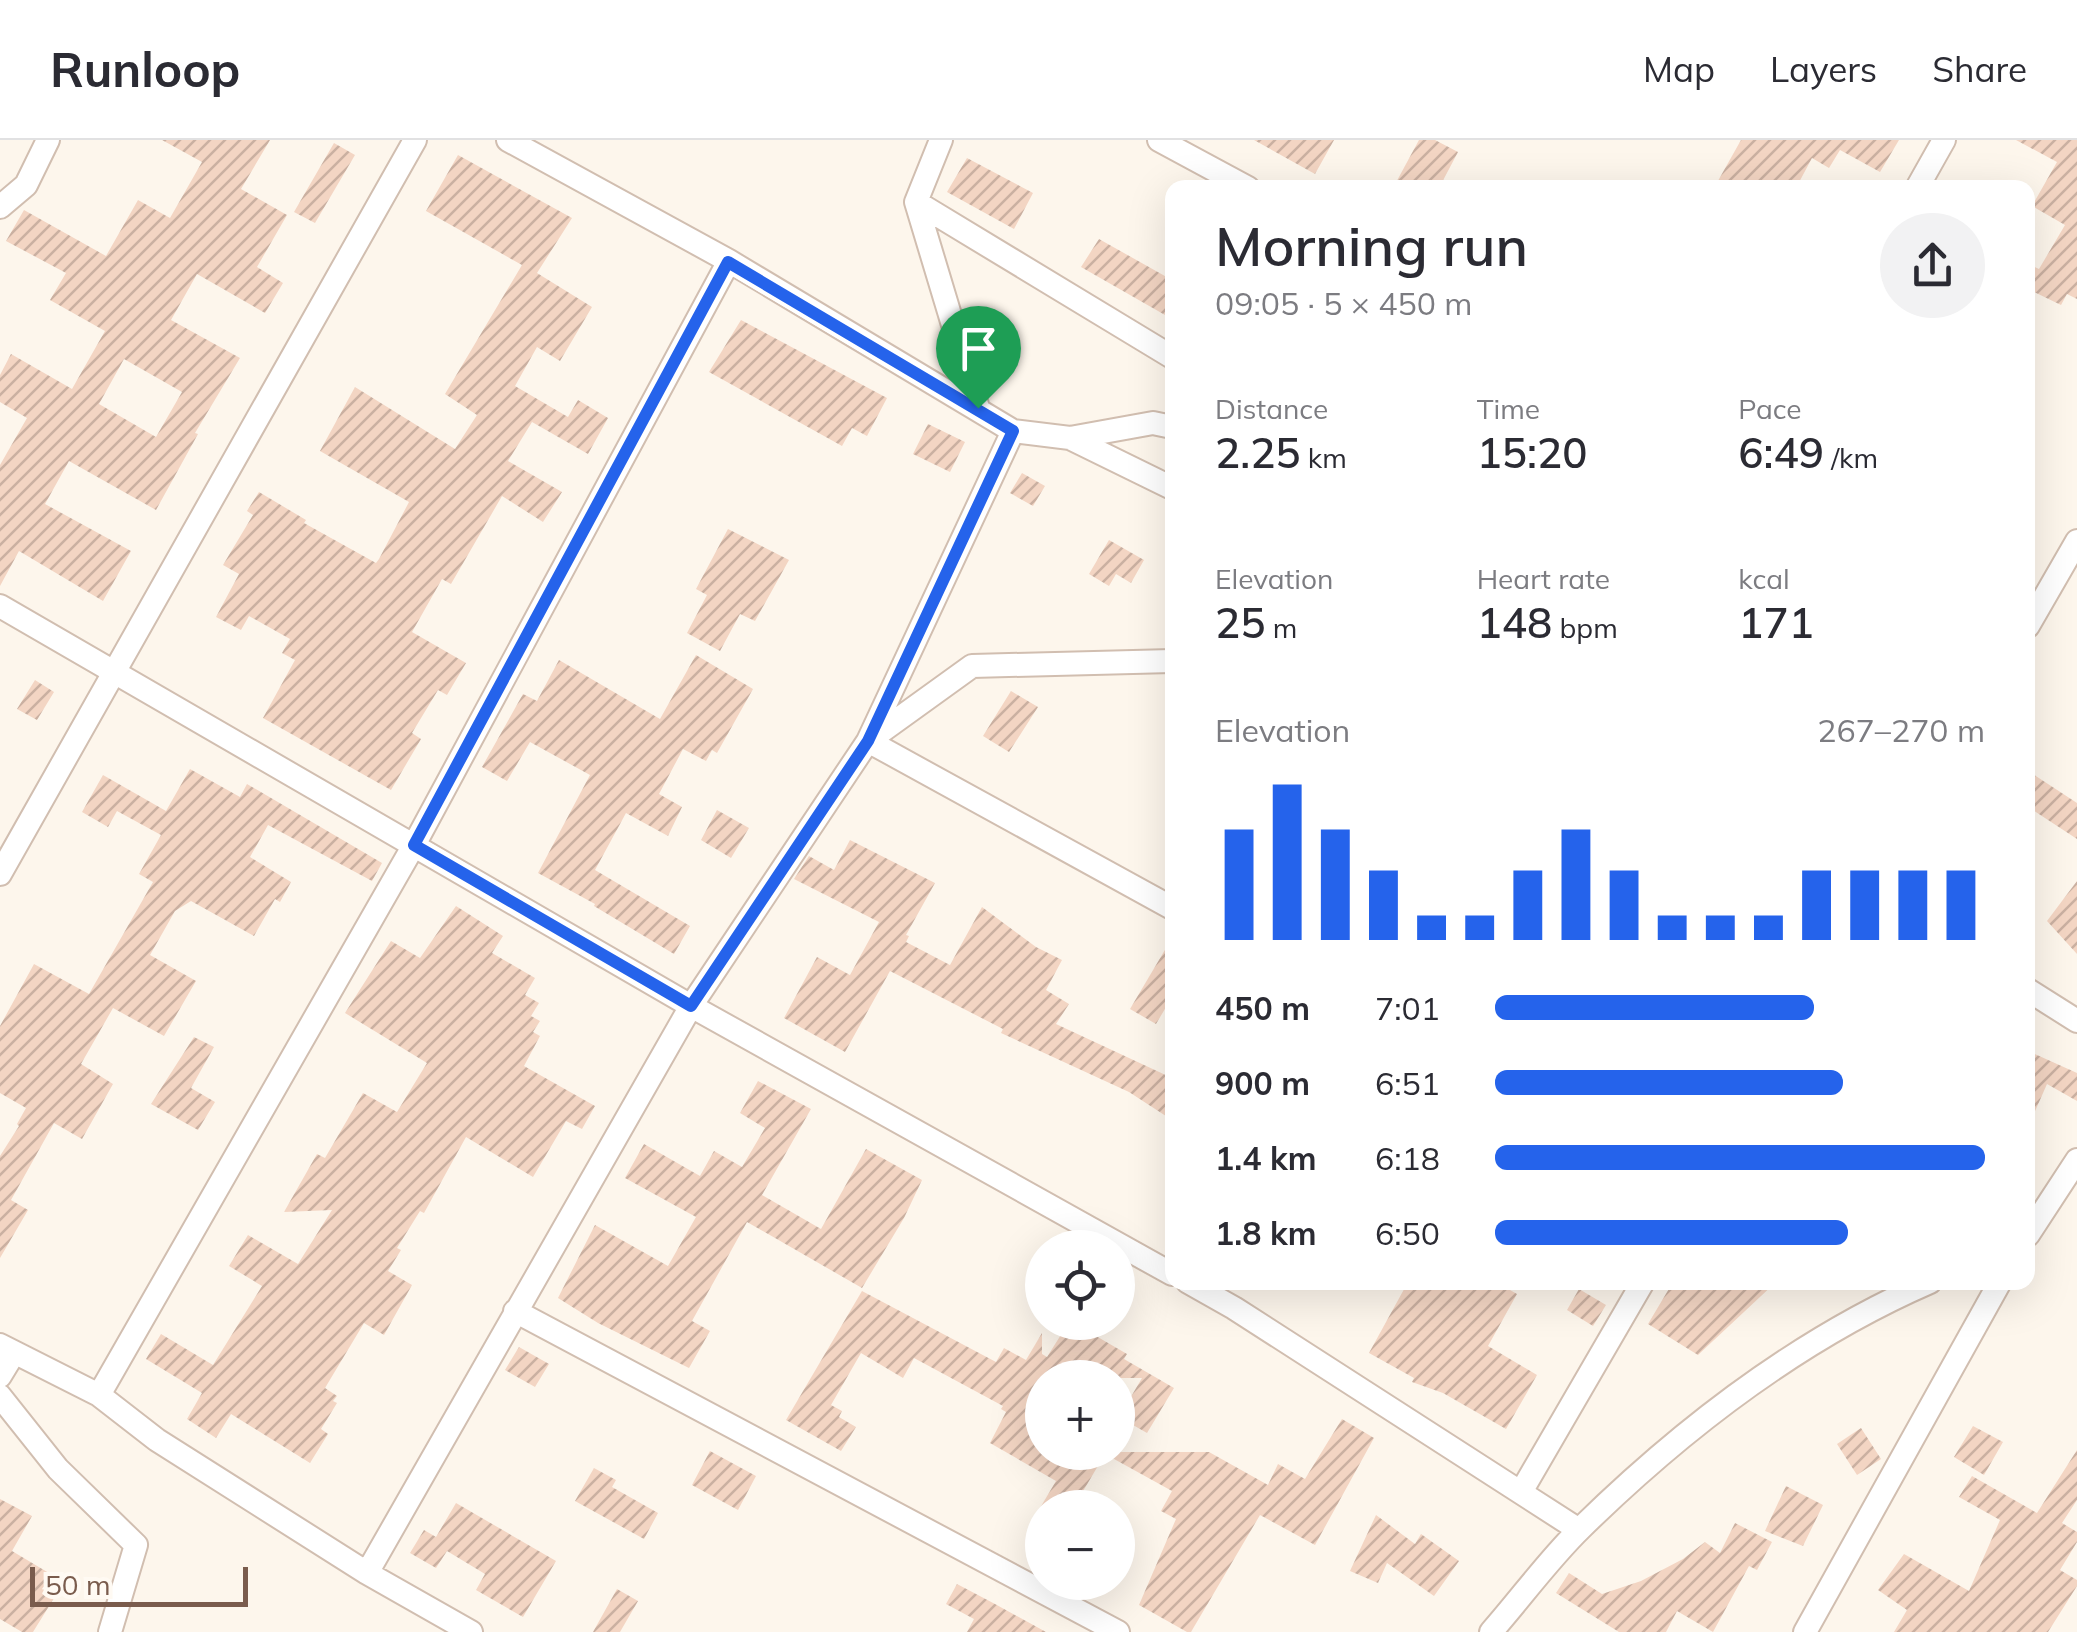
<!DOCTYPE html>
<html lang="en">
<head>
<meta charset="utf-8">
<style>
  :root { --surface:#fff; --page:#f2f2f3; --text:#2b2b33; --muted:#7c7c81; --line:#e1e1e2; --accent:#2563eb }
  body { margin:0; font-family:Mulish,sans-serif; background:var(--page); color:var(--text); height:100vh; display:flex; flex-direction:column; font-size:38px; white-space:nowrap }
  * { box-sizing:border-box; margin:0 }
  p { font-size:32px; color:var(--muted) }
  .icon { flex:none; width:55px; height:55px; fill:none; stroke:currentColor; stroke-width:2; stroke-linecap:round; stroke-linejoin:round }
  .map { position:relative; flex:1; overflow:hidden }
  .drawer { position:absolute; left:1165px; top:40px; width:870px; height:1110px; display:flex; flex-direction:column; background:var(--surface); border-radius:20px; box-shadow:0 10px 40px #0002 }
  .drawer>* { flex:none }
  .tools { position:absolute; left:1025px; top:1090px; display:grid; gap:20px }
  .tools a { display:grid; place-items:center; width:110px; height:110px; border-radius:50%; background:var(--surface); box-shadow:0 10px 40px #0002; font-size:50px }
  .scale { position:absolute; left:30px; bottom:25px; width:218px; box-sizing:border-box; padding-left:10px; border:5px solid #7a5c4d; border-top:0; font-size:28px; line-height:35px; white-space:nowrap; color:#7a5c4d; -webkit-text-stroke:8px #fffaf3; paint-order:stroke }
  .pin { position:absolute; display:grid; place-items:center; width:85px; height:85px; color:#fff; margin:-102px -42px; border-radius:50% 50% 50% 0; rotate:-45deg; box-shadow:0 0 10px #0007 }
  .pin .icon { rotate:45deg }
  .round { display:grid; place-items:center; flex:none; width:105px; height:105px; border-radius:52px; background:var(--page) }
  .overview { display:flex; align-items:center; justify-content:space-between; height:170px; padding:0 50px }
  h1 { font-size:55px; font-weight:600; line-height:75px }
  .figures { display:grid; grid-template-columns:repeat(3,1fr); gap:15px; height:170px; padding:10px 50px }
  .figures div { display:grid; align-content:center }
  .figures b { font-size:42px; font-weight:600 }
  .figures small { font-size:28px; font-weight:400 }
  .figures p { font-size:28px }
  .chart { height:280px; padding:20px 50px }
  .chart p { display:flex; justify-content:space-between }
  .chart svg { width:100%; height:180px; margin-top:10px; stroke:var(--accent); stroke-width:6 }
  ul { padding:0 50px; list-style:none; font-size:32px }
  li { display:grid; grid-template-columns:160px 120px 1fr; align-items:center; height:75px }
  li i { height:25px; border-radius:12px; background:var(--accent) }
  header { display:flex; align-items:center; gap:60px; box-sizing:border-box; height:140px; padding:0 50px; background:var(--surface); border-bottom:2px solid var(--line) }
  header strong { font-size:48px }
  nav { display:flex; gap:55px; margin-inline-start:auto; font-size:35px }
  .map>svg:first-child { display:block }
</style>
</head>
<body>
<header>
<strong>Runloop</strong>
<nav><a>Map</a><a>Layers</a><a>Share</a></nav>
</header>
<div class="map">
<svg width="2077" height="1492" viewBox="0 0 2077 1492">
  <defs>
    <pattern id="building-hatch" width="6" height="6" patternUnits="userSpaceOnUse" patternTransform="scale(2.5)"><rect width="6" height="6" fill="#f3d5c3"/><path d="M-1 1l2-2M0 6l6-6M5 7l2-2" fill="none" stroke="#cab0a1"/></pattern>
  </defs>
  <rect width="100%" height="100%" fill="#fdf6ec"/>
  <path fill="url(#building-hatch)" fill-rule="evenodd" d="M162 0H270L241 49 287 75 257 127 283 143 265 173 197 134 171 180 240 218 195 293 198 294 156 370 69 321 45 364 131 411 103 461 19 411 0 446V325L27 278 0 262V235L11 214 72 249 105 191 50 160 66 133 6 101 24 70 106 116 138 60 170 78 202 22ZM124 219 182 252 156 297 99 264Z
    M1254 0H1334L1315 34Z
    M1419 0H1435L1458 12 1439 48H1393Z
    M1741 0H1899L1880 32 1840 10 1829 28 1812 18 1796 48H1714Z
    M2016 0H2077V159L2067 154 2061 165 2028 149V124L2039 129 2065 85 2032 66 2057 22Z
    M334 3 355 15 315 83 294 72Z
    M458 15 572 78 537 133 592 167 560 221 537 207 515 246 568 277 578 260 608 278 588 314 532 282 508 321 562 352 543 382 502 356 451 444 442 439 412 492 466 523 447 555 438 550 412 593 421 599 391 650 263 578 295 520 282 513 290 499 249 476 241 490 216 477 239 434 223 425 253 375 247 371 259 352 306 380 304 383 376 423 379 419 409 362 320 311 355 247 455 309 477 275 445 254 522 125 426 71Z
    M967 18 1033 53 1014 89 947 52Z
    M1099 99 1172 140V179L1081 127Z
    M741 180 887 258 867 296 852 288 842 306 709 232Z
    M928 284 965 302 950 332 913 314Z
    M1022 333 1045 346 1033 366 1010 353Z
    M728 389 789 420 755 481 740 474 720 511 687 493 707 455 696 449Z
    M1109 400 1144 420 1131 443 1116 434 1109 446 1089 434Z
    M696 515 753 549 717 613 712 610 706 621 683 609 659 654 682 667 668 696 626 673 595 730 690 786 674 814 594 766 595 764 538 733 590 635 530 602 507 641 482 627 523 554 537 561 559 520 660 579Z
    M35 540 54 552 37 580 17 569Z
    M1011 551 1038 567 1009 612 983 596Z
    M190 629 240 657 247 644 382 723 372 741 268 685 250 717 291 742 280 762 275 759 254 796 191 761 175 771 150 815 196 841 164 896 113 868 81 924 113 944 82 999 54 983 11 1060 28 1070 0 1118V1016L19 986 17 984 26 968 0 953V886L34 824 89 854 153 742 139 734 161 695 117 671 108 687 82 672 103 635 166 671Z
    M2028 631 2077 663V699L2028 667Z
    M717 670 749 688 731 718 701 700Z
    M850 700 935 743 906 795 909 796 906 802 950 825 982 767 1036 807 1062 820 1046 850 1069 864 1056 884 1172 938V980L1129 952 1001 893 1003 889 890 831 845 912 784 878 817 817 850 835 879 782 794 739 809 716 834 730Z
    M2077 741V814L2047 781Z
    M456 766 503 796 492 813 535 838 525 855 539 863 531 876 540 881 533 892 540 896 524 926 595 966 582 989 566 981 533 1037 466 997 424 1073 420 1071 397 1108 401 1110 388 1131 412 1145 384 1195 364 1183 325 1248 337 1256 333 1261 337 1263 321 1289 328 1294 310 1323 231 1274 216 1298 187 1279 202 1253 146 1219 161 1194 213 1225 262 1146 229 1126 248 1095 298 1124 332 1070 284 1072 317 1014 325 1018 363 953 397 972 427 923 345 873 391 801 420 818Z
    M1172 798V857L1156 884 1130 869Z
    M194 897 214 907 191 948 215 962 198 990 151 964Z
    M2028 911 2077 933V961L2047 944 2028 987Z
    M758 941 811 969 762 1055 821 1089 866 1009 922 1040 904 1078 862 1148 747 1082 692 1181 710 1191 689 1228 598 1183 558 1158 595 1085 668 1126 696 1077 625 1038 644 1004 700 1036 714 1011 742 1027 765 988 740 973Z
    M1408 1142H1496L1517 1154 1488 1206 1537 1235 1506 1289 1443 1253 1412 1242 1414 1238 1369 1213Z
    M1673 1142H1776L1698 1215 1648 1184Z
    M1579 1149 1606 1165 1593 1186 1567 1170Z
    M862 1151 996 1222 1004 1208 1026 1220 1042 1193V1214L1047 1217 1069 1182H1105L1096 1196 1127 1214 1124 1219 1174 1248 1147 1293 1119 1277 1142 1238H1042V1312H1209L1268 1345 1278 1324 1305 1339 1342 1279 1374 1298 1315 1405 1260 1375 1191 1492H1187L1139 1465 1176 1379 1161 1371 1172 1351 1105 1314 1073 1368H1040L1056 1341 990 1303 1006 1272 1001 1269 1003 1266 914 1218 903 1238 861 1213 831 1265 842 1271 839 1277 856 1287 841 1311 786 1280Z
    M519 1207 549 1224 535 1247 505 1230Z
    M1973 1286 2003 1302 1984 1335 1954 1317Z
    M1861 1288 1881 1319 1857 1335 1837 1304Z
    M2077 1310V1360L2062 1383 2077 1392V1402L2060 1430 2077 1440V1446L2048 1492H1894L1907 1470 1878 1450 1904 1414 1969 1451 2000 1380 1959 1357 1972 1336 2037 1373Z
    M710 1311 756 1336 738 1370 692 1345Z
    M594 1328 616 1340 612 1347 658 1373 644 1399 575 1361Z
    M1786 1346 1823 1365 1803 1406 1765 1391Z
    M0 1359 32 1376 12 1411 64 1442 33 1492H22L0 1479Z
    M456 1363 556 1421 523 1477 476 1450 485 1434 447 1411 436 1428 410 1413 424 1390 436 1397Z
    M1376 1375 1415 1404 1421 1394 1459 1421 1434 1456 1387 1423 1378 1443 1350 1431Z
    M1735 1383 1772 1402 1757 1430 1749 1426 1713 1492 1677 1471 1666 1492H1619L1556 1453 1569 1433 1602 1454 1641 1441 1683 1419 1705 1402 1720 1413Z
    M957 1444 995 1464 1046 1492H967L974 1479 946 1464Z
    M617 1449 638 1461 620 1492H593Z"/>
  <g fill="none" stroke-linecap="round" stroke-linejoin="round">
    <g stroke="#d1beb0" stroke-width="26">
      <path id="minor" d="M508 0 729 121 1013 291 1070 298 1172 348
        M941 0 916 62 978 268
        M1159 0 1248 48
        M1917 48 1944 0
        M916 62 1172 217
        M0 67 26 45 48 0
        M1070 298 1153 283 1172 287
        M0 466 691 866 1172 1134
        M2028 486 2077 401
        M1172 521 972 526 868 601 1172 768
        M0 734 415 0
        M2028 850 2077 881
        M2028 1095 2077 1020
        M1188 1142 1234 1168 1579 1390
        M515 1171 1118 1492
        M0 1205 99 1255 157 1300 367 1433 471 1492
        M0 1236 14 1213
        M99 1255 414 705 729 121
        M0 1256 58 1329 136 1405 110 1492
        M1521 1352 1643 1142
        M367 1433 691 866 868 601 1013 291
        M1491 1492C1521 1458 1549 1419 1581 1388 1682 1289 1801 1198 1930 1142
        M1805 1492 2000 1142"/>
    </g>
    <use href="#minor" stroke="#fff" stroke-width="22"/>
  </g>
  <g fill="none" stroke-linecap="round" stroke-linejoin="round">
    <g stroke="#fff" stroke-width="20">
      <path id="route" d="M728 122 1013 291 868 601 691 866 414 705Z"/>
    </g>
    <use href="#route" stroke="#2563eb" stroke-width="12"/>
  </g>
</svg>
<div class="tools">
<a><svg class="icon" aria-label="locate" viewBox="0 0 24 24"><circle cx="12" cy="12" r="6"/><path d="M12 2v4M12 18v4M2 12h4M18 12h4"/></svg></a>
<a>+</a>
<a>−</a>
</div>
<div class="scale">50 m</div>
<div class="pin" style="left:978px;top:268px;background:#1e9e55"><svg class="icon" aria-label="arrive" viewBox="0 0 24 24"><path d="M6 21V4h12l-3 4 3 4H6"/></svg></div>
<section class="drawer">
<div class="overview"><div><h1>Morning run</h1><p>09:05 · 5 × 450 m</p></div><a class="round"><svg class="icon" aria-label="share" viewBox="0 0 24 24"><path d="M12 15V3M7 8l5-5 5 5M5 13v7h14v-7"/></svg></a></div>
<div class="figures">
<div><p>Distance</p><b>2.25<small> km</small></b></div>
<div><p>Time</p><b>15:20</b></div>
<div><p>Pace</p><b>6:49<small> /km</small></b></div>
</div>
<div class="figures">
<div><p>Elevation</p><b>25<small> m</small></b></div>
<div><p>Heart rate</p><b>148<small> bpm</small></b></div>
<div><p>kcal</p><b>171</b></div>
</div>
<div class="chart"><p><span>Elevation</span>267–270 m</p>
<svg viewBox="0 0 160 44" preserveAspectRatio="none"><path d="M5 44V17M15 44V6M25 44V17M35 44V27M45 44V38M55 44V38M65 44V27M75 44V17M85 44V27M95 44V38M105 44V38M115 44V38M125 44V27M135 44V27M145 44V27M155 44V27"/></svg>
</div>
<ul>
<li><b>450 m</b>7:01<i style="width:65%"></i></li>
<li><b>900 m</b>6:51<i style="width:71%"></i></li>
<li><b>1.4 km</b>6:18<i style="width:100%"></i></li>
<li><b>1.8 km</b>6:50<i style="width:72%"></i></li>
</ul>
</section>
</div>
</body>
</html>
